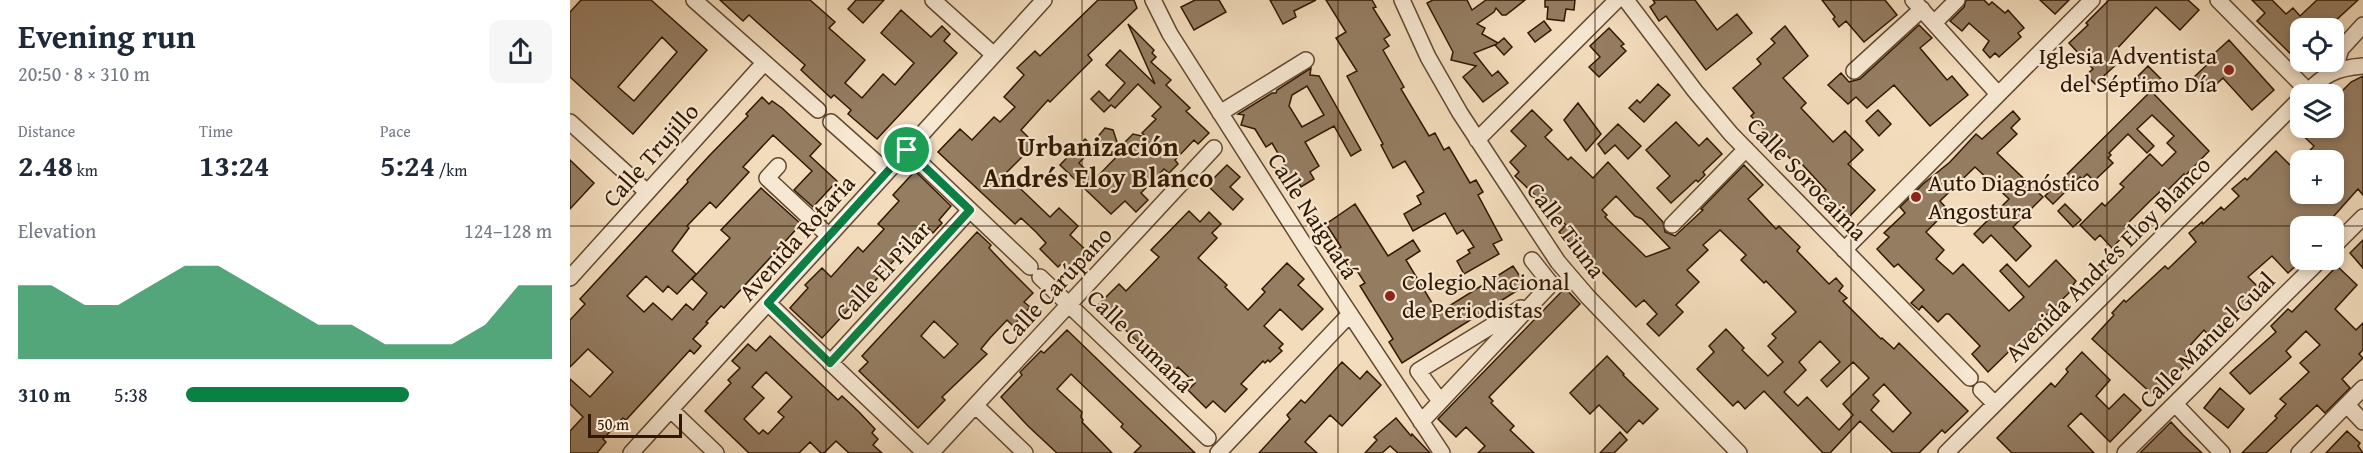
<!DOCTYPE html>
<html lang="en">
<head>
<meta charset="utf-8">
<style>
  :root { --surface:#fff; --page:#f6f6f7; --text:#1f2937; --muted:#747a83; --accent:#0b8043 }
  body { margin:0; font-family:"Gentium Book Plus",serif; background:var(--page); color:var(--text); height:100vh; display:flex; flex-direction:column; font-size:22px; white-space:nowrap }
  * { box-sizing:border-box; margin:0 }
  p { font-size:20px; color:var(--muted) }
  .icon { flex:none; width:33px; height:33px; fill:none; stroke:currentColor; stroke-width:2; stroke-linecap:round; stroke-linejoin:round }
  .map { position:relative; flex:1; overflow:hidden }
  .details { display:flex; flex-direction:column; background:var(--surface); width:570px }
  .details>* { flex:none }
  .buttons { position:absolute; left:1720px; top:18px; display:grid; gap:12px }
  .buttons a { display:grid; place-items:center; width:54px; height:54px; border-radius:12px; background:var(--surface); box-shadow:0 3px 9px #0003; font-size:30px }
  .scale { position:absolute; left:18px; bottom:15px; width:94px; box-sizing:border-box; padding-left:6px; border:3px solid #301700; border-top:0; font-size:16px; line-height:21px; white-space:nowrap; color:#301700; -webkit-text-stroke:4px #f7e8d3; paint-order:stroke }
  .pin { position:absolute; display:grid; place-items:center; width:51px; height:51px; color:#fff; margin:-26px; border:3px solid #fff; border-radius:50%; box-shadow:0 2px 6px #0007 }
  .round { display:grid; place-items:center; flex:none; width:63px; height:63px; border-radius:12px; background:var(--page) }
  .head { display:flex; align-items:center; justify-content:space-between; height:102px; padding:0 18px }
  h1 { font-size:33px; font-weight:700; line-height:45px }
  .metrics { display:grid; grid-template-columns:repeat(3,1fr); gap:9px; height:102px; padding:6px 18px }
  .metrics div { display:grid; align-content:center }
  .metrics b { font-size:30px; font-weight:700 }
  .metrics small { font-size:16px; font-weight:400 }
  .metrics p { font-size:16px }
  .chart { height:168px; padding:12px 18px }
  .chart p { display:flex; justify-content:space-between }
  .chart svg { width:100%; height:108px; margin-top:6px; fill:var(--accent); opacity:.7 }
  ul { padding:0 18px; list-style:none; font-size:20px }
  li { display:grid; grid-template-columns:96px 72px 1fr; align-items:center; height:45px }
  li i { height:15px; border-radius:8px; background:var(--accent) }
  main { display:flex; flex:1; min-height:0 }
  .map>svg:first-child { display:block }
</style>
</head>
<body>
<main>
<section class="details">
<div class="head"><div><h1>Evening run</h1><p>20:50 · 8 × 310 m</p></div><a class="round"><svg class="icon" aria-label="share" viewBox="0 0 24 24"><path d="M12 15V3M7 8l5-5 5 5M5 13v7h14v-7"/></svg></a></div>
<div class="metrics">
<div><p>Distance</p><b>2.48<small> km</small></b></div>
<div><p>Time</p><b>13:24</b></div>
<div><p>Pace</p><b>5:24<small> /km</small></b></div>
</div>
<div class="chart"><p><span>Elevation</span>124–128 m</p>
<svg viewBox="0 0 160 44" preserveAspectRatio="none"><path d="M0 44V14L10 14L20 22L30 22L40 14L50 6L60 6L70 14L80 22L90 30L100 30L110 38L120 38L130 38L140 30L150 14L160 14V44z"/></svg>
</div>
<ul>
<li><b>310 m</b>5:38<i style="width:61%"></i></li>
</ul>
</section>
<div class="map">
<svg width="1793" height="453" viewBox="0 0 1793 453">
  <rect width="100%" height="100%" fill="#f3dcbc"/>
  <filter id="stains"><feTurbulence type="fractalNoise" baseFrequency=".00333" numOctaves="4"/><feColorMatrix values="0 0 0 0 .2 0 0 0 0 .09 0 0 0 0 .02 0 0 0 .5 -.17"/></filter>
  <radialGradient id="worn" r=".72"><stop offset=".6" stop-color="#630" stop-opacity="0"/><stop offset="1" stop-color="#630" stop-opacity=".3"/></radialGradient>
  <path fill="#957d62" stroke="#301700" stroke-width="1.5" fill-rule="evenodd" d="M11 0H81L137 50 63 134 0 77V12ZM92 37 107 52 64 101 48 87Z
    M150 0H240L265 22 259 28 295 60 275 83 292 98 313 74 325 85 344 63 311 33 331 10 361 37 372 26 380 34 374 41 387 53 307 139 278 114 281 110 264 95 261 98 231 70 235 65 198 32 179 15 173 21Z
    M286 0H314L293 23 278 9Z
    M528 0H564L567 8 518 55 522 60 480 102 478 100 451 130 465 144 435 174 480 217 489 208 508 226 500 235 519 253 502 271 493 262 488 267 470 249 476 243 466 232 451 218 445 224 368 152 390 129 402 140 424 117 430 122 445 107 434 97 454 75 447 68 465 51 470 56Z
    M625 0H649L656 12 624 30 611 7Z
    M700 0H746L724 11 726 17 713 24Z
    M756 0H802L806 7 803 8 820 35 814 39 819 46 813 50 834 87 831 89 859 136 865 133 874 150 879 147 900 183 906 180 913 192 908 195 932 240 923 244 929 254 894 274 887 261 900 253 898 250 904 247 893 230 887 234 875 213 843 231 834 214 851 204 847 196 854 192 835 161 823 168 811 145 813 144 777 76 787 71 766 38 776 32Z
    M863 0H897L902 10 916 0H955L936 15H932L926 8 924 12 907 24 915 28 912 34 928 43 934 38 942 47 934 55 925 45 927 44 904 53 922 76 928 71 938 83 913 102 893 77 906 66 881 60 883 52 857 3Z
    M975 0H1005L1004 10 996 9 994 21 977 19 978 7H975Z
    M1083 0H1125L1147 30 1167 14 1182 33 1136 70 1096 16 1089 21 1080 7 1085 3Z
    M1252 0H1315L1327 15 1294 42 1276 21 1269 27 1263 19 1265 17Z
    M1396 0H1414L1419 5 1422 2 1435 13 1438 10 1454 28 1448 33 1451 37 1429 57 1425 53 1420 58 1413 50 1419 41 1399 23 1392 31 1380 21 1394 7Z
    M1470 0H1499L1485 14Z
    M1539 0H1618L1629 10 1610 30 1586 7 1543 53 1550 61 1525 84 1516 75 1523 69 1499 43 1518 25 1516 23Z
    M1682 0H1702L1716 14 1723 8 1730 16 1747 0H1788L1763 23 1768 28H1731V64L1687 21 1695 13Z
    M974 21 981 30 965 42 958 33Z
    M558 24 584 50 582 53 586 57 581 62 601 80 596 85 620 108 616 111 639 133 628 144 624 140 605 160 608 164 599 173 594 169 571 193 578 200 566 212 555 201 541 214 490 165 515 139 524 147 509 163 525 179 556 147 551 146 563 134 576 137 572 133 586 119 582 116 591 107 568 84 545 108 541 105 534 112 521 99 529 91 539 101 555 83 536 65 550 50 585 84Z
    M1349 25 1362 38 1350 48 1377 80 1382 76 1398 95 1360 126 1324 85 1297 108 1286 97 1278 104 1258 85 1271 73 1279 82 1290 79Z
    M1215 26 1238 56 1213 78 1236 103 1231 108 1263 142 1275 131 1293 150 1278 164 1305 190 1276 220 1251 196 1256 190 1230 162 1226 165 1213 151 1181 116 1184 113 1163 88 1191 64 1187 59 1205 43 1201 39Z
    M1039 28 1054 44 1051 46 1056 51 1029 77 1019 67 1030 57 1020 46Z
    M1659 40 1704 90 1682 110 1653 78 1638 92 1624 77 1639 63 1637 60Z
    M1578 66 1591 79 1580 90 1567 77Z
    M741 68 740 75 749 76 791 150 781 156 764 126 735 142 749 166 740 172 744 179 731 187 727 179 724 181 721 176 713 181 708 172 716 167 702 143 696 147 685 129 671 125 674 115 668 114 702 93H706L707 90ZM737 86 754 115 732 127 719 106 722 95Z
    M1793 76V195L1788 189 1755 226H1731V261L1718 273 1702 256 1678 277 1690 289 1657 322 1662 327 1646 343 1634 330 1615 351 1619 354 1612 361 1616 365 1605 377 1602 375 1583 395 1522 339 1544 315 1542 313 1554 300 1556 302 1595 266 1598 269 1626 242 1619 233 1632 222 1633 224 1651 207 1654 210 1669 196 1662 189 1675 178 1677 180 1706 151 1723 168 1731 161V194H1746L1751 198 1755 194H1764V160H1731L1744 146 1725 128H1764V99L1781 82Z
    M1088 84 1100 95 1074 122 1059 108 1067 100 1070 103Z
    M1581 91 1639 151 1615 176 1614 174 1598 190 1595 187 1580 201 1555 226 1559 230 1542 248 1530 235 1525 240 1510 225 1532 203 1535 206 1554 187 1550 184 1580 154 1592 166 1606 152 1597 143 1604 136 1582 115 1567 129 1584 146 1577 153 1558 134 1539 153 1541 155 1538 158 1543 163 1524 181 1517 174 1512 179 1510 177 1483 204 1475 196Z
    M192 97 199 104 202 101 212 108 251 144 240 156 267 181 243 207 224 190 242 171 203 135 173 167 179 172 146 208 140 202 117 226 119 228 102 251 126 274 107 294 98 286 93 292 76 276 57 296 74 312 83 303 102 320 116 304 123 310 137 293 122 279 160 238 151 230 191 188 231 224 154 308 151 306 136 322 138 323 123 339 131 346 124 354 120 350 56 420 53 418 33 439 36 442 27 453H0V431L13 417 0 404V379L20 397 43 372 18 349 0 367V320L15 304 10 299 118 182 117 180 139 156 178 116 176 114Z
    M1008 103 1031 134 1016 151 994 120Z
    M962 110 982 130 975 137 998 160 1001 157 1023 178 1038 162 1093 222 1095 232 1105 236 1133 210 1131 209 1174 165 1193 185 1178 199 1206 229 1209 226 1230 247 1227 251 1259 284 1266 278 1273 286 1269 291 1277 298 1273 301 1311 339 1312 338 1324 349 1329 343 1398 411 1375 433 1372 430 1349 453H1323L1290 421 1260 453H1253L1194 391 1175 409 1168 401 1163 406 1127 369 1144 352 1139 346 1156 329 1174 348 1172 350 1198 376 1213 362 1198 346 1206 338 1202 334 1226 312 1196 281 1194 283 1171 260 1176 255 1150 230 1133 245 1138 250 1117 270 1129 282 1106 305 1113 312 1089 336 1077 324 1087 314 1074 300 1066 307 1007 246 1005 248 989 232 996 225 945 176 949 172 940 162 956 146 941 131ZM1046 196 1065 216 1072 219 1100 248 1076 257 1035 217 1037 215 1032 210ZM1250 341 1270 362 1251 380 1257 387 1283 362 1299 378 1273 404 1283 415 1269 430 1237 397 1228 406 1214 392 1236 370 1229 362ZM1314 384 1341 413 1323 432 1301 410 1309 401 1303 395Z
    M1308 110 1321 124 1309 136 1296 121Z
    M1443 111 1450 119 1441 128 1447 134 1427 153 1473 197 1443 227 1461 246 1446 261 1421 235 1413 243 1404 234 1439 199 1405 167 1370 201 1378 210 1356 232 1374 250 1366 259 1383 274 1393 264 1439 311 1454 297 1430 271 1437 264 1459 287 1486 260 1506 281 1503 285 1505 287 1418 372 1402 354 1410 346 1379 314H1376L1368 322 1352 306 1349 310 1341 303 1354 290 1328 264 1324 267 1307 249 1319 237 1314 233 1335 213 1330 207 1353 184 1380 162 1406 134 1412 139Z
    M1106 122 1129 146 1137 138 1152 154 1133 172 1135 175 1128 182 1126 180 1101 203 1087 188 1100 176 1076 150Z
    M1048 124 1071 146 1058 159 1045 145 1035 154 1028 144Z
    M535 128 543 130 548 145 525 140Z
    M0 160 24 183 0 209Z
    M657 165 670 177 660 187 673 199 663 210 637 185Z
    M345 171 381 206 369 220 372 223 363 233 356 226 252 338 220 308 238 288 235 285 252 268 261 277 288 247 293 252 314 229 308 224 329 201 323 195Z
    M785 204 818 256 843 240 850 251 836 260 868 313 943 266 956 285 832 363 819 342 823 339 790 286 795 283 784 266 780 269 767 249 771 247 756 224Z
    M1495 204 1511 220 1503 227 1488 211Z
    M619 211 630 222 639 212 651 224 642 233 647 238 628 258 657 285 655 287 678 310 695 292 692 289 717 263 734 279 728 285 753 309 732 330 710 309 694 326 713 344 709 348 712 351 700 362 698 360 695 363 693 361 671 384 677 389 655 412 643 401 636 408 618 390 625 383 608 367 603 372 576 346 574 348 529 304 549 284 556 291 589 257 581 250Z
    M407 232 421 245 419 248 436 266 463 293 454 302 460 307 443 326 437 320 420 338 411 349 417 354 372 397 375 400 348 428 289 371 298 362 292 356ZM364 321 388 344 374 358 351 336Z
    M1793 240V268L1780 253Z
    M1767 266 1787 285 1765 309 1786 330 1793 323V350L1789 354 1793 358 1772 379 1780 388 1755 413 1747 405 1696 453H1672L1707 418 1705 416 1716 404 1710 399 1739 372 1730 363 1750 345 1736 331 1716 351 1721 357 1680 394 1660 373 1706 332 1701 326 1718 309 1722 312Z
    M995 288 1010 304 919 397 923 401 921 403 944 426 940 430 964 453H908L915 446 896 427 886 437 868 419Z
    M497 330 553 384 625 453H564L571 446 551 427 553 424 501 374 487 389 512 412 511 417 513 420 512 422 542 453H487L458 426 431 397 452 375 450 372 471 351 474 353Z
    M200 336 268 400 272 396 289 412 305 429 302 433 308 439 303 445 312 453H279L266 441 254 453H251L240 442 229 453H179L135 411 161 383 158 380 170 368 162 361 178 344 186 351ZM196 372 222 397 208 412 214 417 198 434 193 430 189 434 174 419 194 398 182 387Z
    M1512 352 1540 380 1526 396 1539 409 1554 394 1571 410 1540 442 1511 413 1498 426 1524 453H1442L1427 438 1481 383 1485 387 1498 372 1496 369Z
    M1037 356 1054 374 1053 375 1088 409 1073 424 1069 420 1057 433 1029 405 1020 414 1000 393Z
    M772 362 790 379 797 371 811 385 772 426 760 415 735 442 747 453H689L720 419 717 415 731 400 735 403Z
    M1650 388 1674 409 1658 428 1634 408Z
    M826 418 841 436 842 434 860 453H828L820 446 812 453H795L807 440 804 437Z
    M1601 422 1613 435 1632 453H1570Z
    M1777 431 1790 443 1788 446 1793 453H1756Z
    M1050 432 1057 440 1044 453H1030Z"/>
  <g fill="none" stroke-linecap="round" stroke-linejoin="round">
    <g stroke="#61482f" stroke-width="18">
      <path id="minor" d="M124 0 248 110
        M363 0 424 55
        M583 0 600 34 737 249 872 453
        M832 0 858 57 890 113 988 262 1018 297 1169 453
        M1056 0 1125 91 1161 134 1400 378
        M1343 0 1428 94
        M1648 0 1738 91
        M1364 23 1387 0
        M1284 71 1352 9
        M1764 71 1771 49 1793 25
        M1735 94C1754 75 1765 68 1793 66
        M650 113 736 60
        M0 122 77 192
        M261 122 317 172
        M907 140 1047 0
        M337 150 460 267
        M208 166 197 178 259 236
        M1102 225 1176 149
        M1764 246 1793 217
        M1274 250 1522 0
        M470 277 638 438
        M0 278 194 63
        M198 303 355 453
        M260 363 400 210
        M1411 390 1425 404
        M870 401 848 371 951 308
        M1605 404 1652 453
        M1777 405 1793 422
        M406 406 455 453
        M101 410 146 453
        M851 422 981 284 962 260
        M61 453 474 0
        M361 453 644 148
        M648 453 780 314
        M1376 453 1731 98
        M1555 453 1750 260
        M1729 453 1793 388"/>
    </g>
    <use href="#minor" stroke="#f7e8d3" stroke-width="15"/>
  </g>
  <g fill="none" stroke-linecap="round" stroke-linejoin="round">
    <g stroke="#fff" stroke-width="12">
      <path id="route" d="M337 150 400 210 260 363 198 303Z"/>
    </g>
    <use href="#route" stroke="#0b8043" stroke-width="8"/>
  </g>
  <path fill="none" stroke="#301700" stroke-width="1.5" stroke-opacity="0.55" d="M256 0V453M512 0V453M768 0V453M1025 0V453M1281 0V453M1537 0V453M0 226H1731M1731 226H1764M1764 226H1793"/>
  <g fill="#8f2418" stroke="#f7e8d3" stroke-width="2">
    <circle cx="1659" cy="70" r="6"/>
    <circle cx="1346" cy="197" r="6"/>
    <circle cx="820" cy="296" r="6"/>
  </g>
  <g text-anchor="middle" stroke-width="4.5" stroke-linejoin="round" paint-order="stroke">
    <g font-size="24" fill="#301700" stroke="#f7e8d3" text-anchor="start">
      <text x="1647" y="64" text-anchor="end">Iglesia Adventista<tspan x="1647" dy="28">del Séptimo Día</tspan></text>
      <text x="1358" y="191">Auto Diagnóstico<tspan x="1358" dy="28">Angostura</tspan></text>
      <text x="832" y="290">Colegio Nacional<tspan x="832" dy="28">de Periodistas</tspan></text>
    </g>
    <g font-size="24" fill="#301700" stroke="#f7e8d3">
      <text transform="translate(81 155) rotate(-48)" y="8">Calle Trujillo</text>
      <text transform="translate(1237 179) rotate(46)" y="8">Calle Sorocaima</text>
      <text transform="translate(743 216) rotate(57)" y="8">Calle Naiguatá</text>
      <text transform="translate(996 230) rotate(53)" y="8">Calle Tiuna</text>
      <text transform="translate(227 238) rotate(-48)" y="8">Avenida Rotaria</text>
      <text transform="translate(1538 259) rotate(-45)" y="8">Avenida Andrés Eloy Blanco</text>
      <text transform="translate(313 271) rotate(-47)" y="8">Calle El Pilar</text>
      <text transform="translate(486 286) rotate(-47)" y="8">Calle Carúpano</text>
      <text transform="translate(1637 340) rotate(-45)" y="8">Calle Manuel Gual</text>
      <text transform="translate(570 341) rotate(44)" y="8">Calle Cumaná</text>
    </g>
    <g font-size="27" font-weight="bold" fill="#301700" stroke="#f7e8d3">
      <text x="528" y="156">Urbanización<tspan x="528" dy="31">Andrés Eloy Blanco</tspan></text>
    </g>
  </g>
  <rect width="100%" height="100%" filter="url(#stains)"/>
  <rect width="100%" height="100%" fill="url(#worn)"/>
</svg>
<div class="buttons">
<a><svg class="icon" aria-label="locate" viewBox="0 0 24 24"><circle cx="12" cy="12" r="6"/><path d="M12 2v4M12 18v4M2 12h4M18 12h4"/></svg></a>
<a><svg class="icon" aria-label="layers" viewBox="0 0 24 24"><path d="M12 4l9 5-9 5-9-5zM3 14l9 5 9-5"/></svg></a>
<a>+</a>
<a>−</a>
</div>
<div class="scale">50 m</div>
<div class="pin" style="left:337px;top:150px;background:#1e9e55"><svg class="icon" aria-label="arrive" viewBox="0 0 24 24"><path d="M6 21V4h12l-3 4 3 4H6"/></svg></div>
</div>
</main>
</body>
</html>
